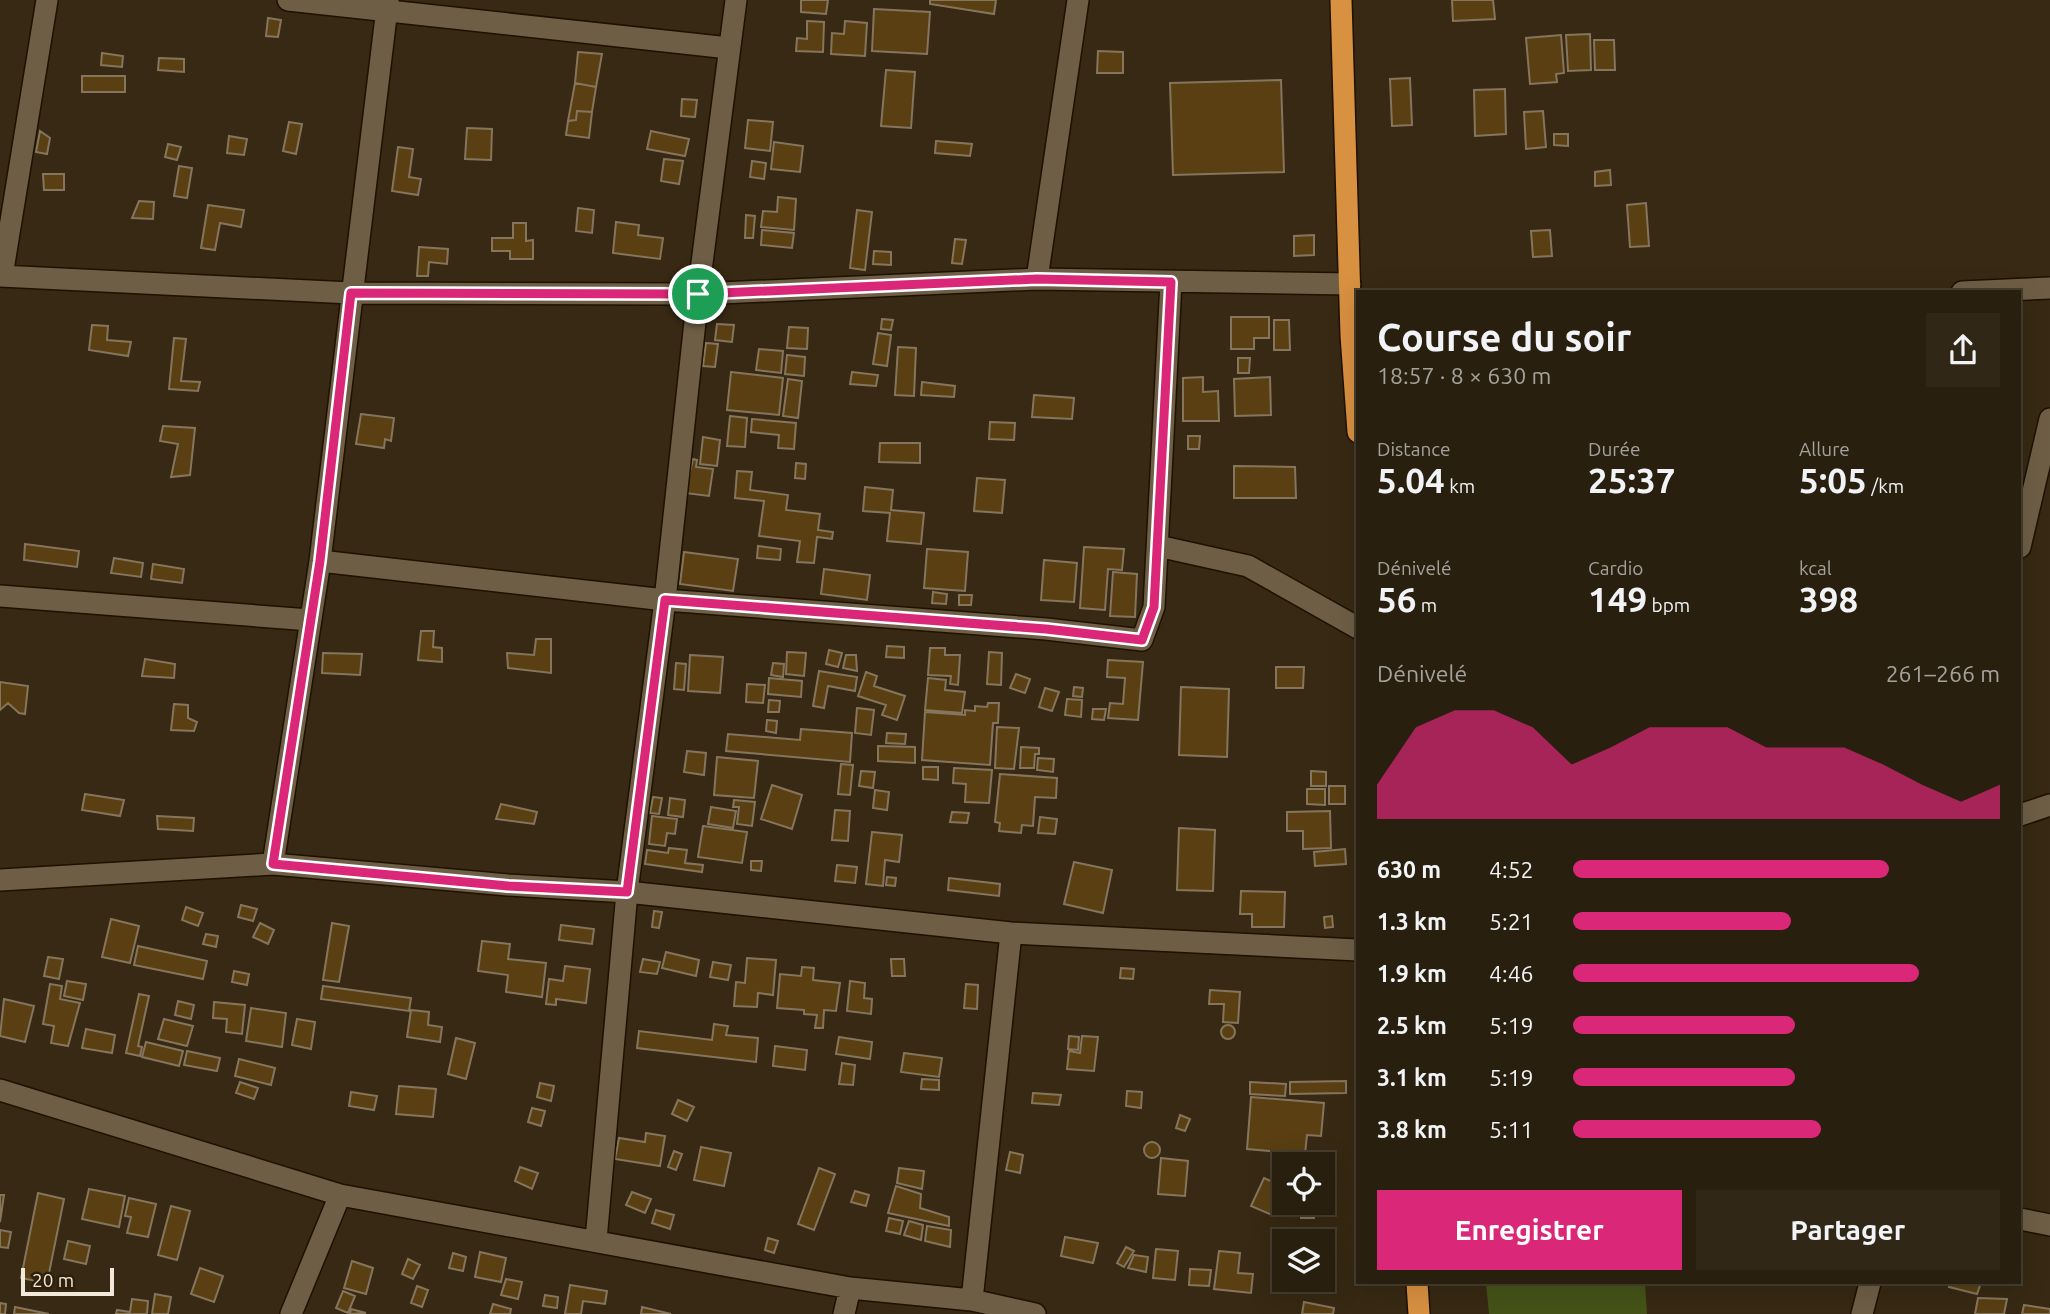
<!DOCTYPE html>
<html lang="fr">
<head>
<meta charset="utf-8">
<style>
  :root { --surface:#291f0e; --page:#312717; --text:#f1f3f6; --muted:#a5a29e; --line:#453d2e; --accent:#db2777 }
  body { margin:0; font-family:Ubuntu,sans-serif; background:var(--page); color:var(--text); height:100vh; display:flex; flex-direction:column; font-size:26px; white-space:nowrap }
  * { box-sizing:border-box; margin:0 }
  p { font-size:23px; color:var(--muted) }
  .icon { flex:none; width:38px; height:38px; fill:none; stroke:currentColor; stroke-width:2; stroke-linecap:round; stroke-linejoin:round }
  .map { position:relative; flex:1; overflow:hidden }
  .panel { position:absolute; left:1356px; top:290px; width:665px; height:994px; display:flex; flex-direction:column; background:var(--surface); border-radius:0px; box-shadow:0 7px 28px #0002,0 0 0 2px var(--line) }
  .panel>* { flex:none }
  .buttons { position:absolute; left:1272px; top:1152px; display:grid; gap:14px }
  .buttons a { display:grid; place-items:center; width:63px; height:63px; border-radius:0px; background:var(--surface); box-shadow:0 7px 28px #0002,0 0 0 2px var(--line); font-size:35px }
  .scale { position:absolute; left:21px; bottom:18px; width:93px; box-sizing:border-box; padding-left:7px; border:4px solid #f2e9db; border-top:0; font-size:19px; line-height:24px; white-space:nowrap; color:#f2e9db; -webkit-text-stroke:5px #2d1f09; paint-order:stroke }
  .pin { position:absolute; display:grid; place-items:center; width:60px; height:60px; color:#fff; margin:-30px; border:4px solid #fff; border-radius:50%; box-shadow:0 2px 7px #0007 }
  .round { display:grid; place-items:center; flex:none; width:74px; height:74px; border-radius:0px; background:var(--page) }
  .summary { display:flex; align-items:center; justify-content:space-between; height:119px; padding:0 21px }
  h1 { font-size:38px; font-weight:700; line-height:52px }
  .metrics { display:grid; grid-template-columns:repeat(3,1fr); gap:10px; height:119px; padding:7px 21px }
  .metrics div { display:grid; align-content:center }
  .metrics b { font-size:35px; font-weight:700 }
  .metrics small { font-size:19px; font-weight:400 }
  .metrics p { font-size:19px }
  .chart { height:196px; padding:14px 21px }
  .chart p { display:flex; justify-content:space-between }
  .chart svg { width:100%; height:126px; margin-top:7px; fill:var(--accent); opacity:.7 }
  .action { display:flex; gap:14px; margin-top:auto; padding:14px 21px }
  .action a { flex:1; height:80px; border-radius:0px; background:var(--accent); color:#fff; font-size:28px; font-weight:700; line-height:80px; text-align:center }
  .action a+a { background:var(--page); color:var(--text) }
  ul { padding:0 21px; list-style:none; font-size:23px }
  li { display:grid; grid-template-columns:112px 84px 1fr; align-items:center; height:52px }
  li i { height:18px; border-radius:9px; background:var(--accent) }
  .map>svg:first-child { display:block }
</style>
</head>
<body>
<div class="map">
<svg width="2050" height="1314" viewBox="0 0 2050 1314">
  <rect width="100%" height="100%" fill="#372913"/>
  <path fill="#455318" d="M1486 1283H1645L1647 1314H1489Z"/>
  <path fill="#593f12" stroke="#85755d" stroke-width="2" d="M801 0H828L826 14 801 12Z
    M930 0H996L994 14 930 4Z
    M1452 0H1493L1495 19 1453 21Z
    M874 9 930 12 927 54 872 51Z
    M268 18 281 20 278 37 266 36Z
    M807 21 824 22 823 52 796 51 797 38 807 39Z
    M845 21 867 23 865 56 831 54 832 33 844 34Z
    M1590 34 1591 70 1568 71 1566 35Z
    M1561 35 1564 73 1556 74 1557 82 1530 84 1526 38Z
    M1594 40H1614L1615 70H1595Z
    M1098 51 1123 52V73H1097Z
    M578 52 602 54 596 87 575 83Z
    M102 53 123 56 122 67 101 65Z
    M159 58 184 59V72L158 70Z
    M886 70 915 72 911 128 881 126Z
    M82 76H125V92H82Z
    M1410 78 1412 125 1392 126 1390 79Z
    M1281 80 1284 172 1173 175 1170 83Z
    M575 83 596 87 592 112 577 111 576 120 568 121Z
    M1505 89 1506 134 1475 136 1474 90Z
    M682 99 697 100 695 117 681 116Z
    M577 111 592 112 589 138 566 135 568 121 576 120Z
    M1543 111 1546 147 1526 149 1524 112Z
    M748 120 773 122 770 151 745 148Z
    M289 122 302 124 296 154 283 151Z
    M467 128 492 129 491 160 465 159Z
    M40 131 50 138 47 154 36 152Z
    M651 131 689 139 685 156 647 149Z
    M1554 134H1568V146L1554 145Z
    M229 136 247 139 244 155 227 153Z
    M936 141 972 144 970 156 935 153Z
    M774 142 803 146 800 172 771 169Z
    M168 144 181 147 177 160 165 157Z
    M398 147 413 149 409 177 421 179 418 195 392 191Z
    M664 159 683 161 679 184 661 181Z
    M752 161 766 163 764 179 750 177Z
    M179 166 192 168 187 198 174 196Z
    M1610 170 1611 185 1595 186V172Z
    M43 174H64V190H44Z
    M778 197 796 199 794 230 761 227 763 211 777 212Z
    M139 201 154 202 153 219 132 218Z
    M1646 203 1649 246 1630 247 1627 205Z
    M208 205 244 210 241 227 220 223 215 250 201 248Z
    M578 208 594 210 592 233 576 231Z
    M857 210 872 212 865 270 850 268Z
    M746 215 755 216 753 238H745Z
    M616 222 639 225 638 235 663 238 660 259 613 253Z
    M513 223H526V241L533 240V259H510V251H492V238H513Z
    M762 230 794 233 792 248 761 245Z
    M1550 230 1552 256 1533 257 1531 231Z
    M1314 235V255L1294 256V236Z
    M955 239 966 240 962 264 952 263Z
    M419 247 448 249 447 264 429 262 428 276H417Z
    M874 251 891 252V265L873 264Z
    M1231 317H1269V338H1254V349H1231Z
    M882 319 893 320 891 330 881 329Z
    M1274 320H1289L1290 350H1274Z
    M717 324 734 325 732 342 715 340Z
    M92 325 108 326 107 340 131 342 128 356 89 350Z
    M789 327 808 328 807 349 787 348Z
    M878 333 891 335 887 366 873 364Z
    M174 338 186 339 181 381 200 382 198 391 169 389Z
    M706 343 718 344 715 367 703 366Z
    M898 347 916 348 914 396 895 395Z
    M759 349 783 351 781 373 756 370Z
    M787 355 805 357 804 376 785 374Z
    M1238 358H1250L1249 373H1238Z
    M731 372 783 378 779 415 727 410Z
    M852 372 878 375 876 386 850 384Z
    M1203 377V392L1218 391 1219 421H1183V378Z
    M1270 377 1271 415 1235 416 1234 379Z
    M788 379 802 381 798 418 783 416Z
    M922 382 955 386 954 397 921 395Z
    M1034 395 1074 398 1072 419 1032 417Z
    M361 414 394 418 391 441 385 439 384 448 356 444Z
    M730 416 747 418 745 447 727 446Z
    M752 419 796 423 794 449 778 448 779 435 751 432Z
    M990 422 1015 423 1014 440 989 439Z
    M163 426 195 428 190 475 171 477 178 444 160 441Z
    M1188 436H1200L1199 449H1188Z
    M703 437 720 440 717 466 700 464Z
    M880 443H920V463L879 462Z
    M693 459 697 460 696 467 713 469 709 496 685 493Z
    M796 463 806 464 805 479 795 478Z
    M1234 466 1295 467 1296 498H1234Z
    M737 471 752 472 750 490 788 495 786 510 820 514 818 530 833 532 832 539 817 537 814 563 797 562 800 541 759 536 764 501 735 498Z
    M977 478 1005 480 1002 513 974 511Z
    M865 487 893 490 891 510 924 513 921 544 887 541 890 513 863 511Z
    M25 544 79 551 77 567 24 560Z
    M758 546 781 549 780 560 757 558Z
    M1084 547 1124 549 1122 570 1108 569 1105 610 1080 608Z
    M927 549 968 552 965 591 924 588Z
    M684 552 738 559 733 591 680 584Z
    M114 558 143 563 141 577 111 573Z
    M1044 560 1077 563 1074 602 1041 600Z
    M153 564 184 569 182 583 151 579Z
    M824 569 870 575 867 600 821 594Z
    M1113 572 1137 574 1135 617 1110 616Z
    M933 592 947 594 946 604 932 603Z
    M959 595H972L971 605H959Z
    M421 631H434L433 647 442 648V662L418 660Z
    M536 639H551V673L508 668 507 653 534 655Z
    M887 646 904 647V658L886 657Z
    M930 648H945V655H960L958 685 950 684 951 676 928 675Z
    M829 650 842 653 838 667 826 664Z
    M787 652 806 653 804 676 786 674Z
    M989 652 1002 653 1001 685 987 684Z
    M323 653 362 654 360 675 322 673Z
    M690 655 723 657 720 693 688 691Z
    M846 655H856L857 671 843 668Z
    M145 659 175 664 174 678 142 676Z
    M1108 660 1143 662 1138 720 1108 718 1110 703 1123 704 1125 678 1107 677Z
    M676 663 686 664 684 690 674 689Z
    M773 663 784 664 783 677 771 675Z
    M1276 667H1304L1303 688H1276Z
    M819 671 857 677 855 691 828 686 824 708 813 706Z
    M866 672 877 676 874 686 905 696 897 720 882 715 886 705 858 696Z
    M1016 674 1030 679 1025 693 1010 688Z
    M769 678 802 681 801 697 768 694Z
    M928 678 946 680 945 690 965 692 962 713 925 710Z
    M0 682 28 686 25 714 19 713 8 703 0 710Z
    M747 684 765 685 763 703 746 702Z
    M1074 687 1083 688 1082 697 1073 696Z
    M1181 687 1229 689 1227 757 1179 755Z
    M1045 688 1059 692 1052 711 1039 707Z
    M1067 699 1082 700 1081 717 1065 715Z
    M769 700 780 701 779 712H768Z
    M988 703H999L998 723H993L990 765 922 760 925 712 965 715V710L975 711V706L987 707Z
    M174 704 188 705V718L197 722 194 731 171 730Z
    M857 708 874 710 871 735 855 733Z
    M1093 709H1106L1104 720 1092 719Z
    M767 720 777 721 776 733 766 731Z
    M997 727 1019 728 1014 769 995 768Z
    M801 729 852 733 850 762 726 751 728 734 800 740Z
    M887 733 906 734 905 744 886 743Z
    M878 746 915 747V763L878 761Z
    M1021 747 1039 748V754H1035L1034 768H1020Z
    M687 751 706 753 704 775 684 772Z
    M717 757 758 761 754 798 714 795Z
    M1038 758 1054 759 1053 772 1037 770Z
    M841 764 853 765 850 795 838 794Z
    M923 767H938V780L923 779Z
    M954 768 992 770 989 803 965 802 966 784 953 783Z
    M861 771 875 772 873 788 859 786Z
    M1311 771 1326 772V786H1311Z
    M1000 774 1057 778 1056 798 1035 797 1033 826 1022 825 1021 833 999 831 1000 823 995 822Z
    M772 785 802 795 792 829 761 819Z
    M1329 786H1345V804H1329Z
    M1307 789H1325V805L1307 804Z
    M875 790 889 792 887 810 873 808Z
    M85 794 124 800 120 816 82 810Z
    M653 797 662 798 659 814 650 813Z
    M670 798 685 800 683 817 668 815Z
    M734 800 755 802 752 826 737 824 739 807H733Z
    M501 804 537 812 534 824 496 819Z
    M711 807 736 811 733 828 708 824Z
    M835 810 850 811 848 841 832 840Z
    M1330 811 1331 848 1303 849V831H1287V812Z
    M952 812 969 813 967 823 950 822Z
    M157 816 194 818 193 831 158 829Z
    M652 816 677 819 675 834 667 833 665 846 649 844Z
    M1040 817 1057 819 1055 834 1038 833Z
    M703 826 747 832 742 863 698 857Z
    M1179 828 1215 830 1213 891 1177 890Z
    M872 832 902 835 899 862 885 860 883 886 866 884Z
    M669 848 687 850 685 863 703 865 702 872 645 864 647 850 668 853Z
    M1345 849 1346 864 1315 866 1314 852Z
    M751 861H762L761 871 751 870Z
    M1074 862 1112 870 1103 913 1064 904Z
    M837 865 857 867 855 883 835 881Z
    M887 877 896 878 895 886 886 885Z
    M949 878 1000 884 999 896 948 890Z
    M1241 891 1285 892 1284 927H1252V914H1240Z
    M241 905 257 909 253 921 238 917Z
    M186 907 203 913 198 926 182 920Z
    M654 911 662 912 659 928 652 927Z
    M1332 916 1333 927 1325 928 1324 917Z
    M111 919 139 926 130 963 102 957Z
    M260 923 274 930 268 944 253 937Z
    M332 923 349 926 339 982 323 980Z
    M561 925 594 929 592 944 559 940Z
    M206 934 218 936 216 947 203 944Z
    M482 941 510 944 508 959 546 963 542 997 506 992 508 975 478 971Z
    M138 946 207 961 203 979 134 965Z
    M666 952 699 960 696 976 662 968Z
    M48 957 63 959 59 979 44 976Z
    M747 958 776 960 773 995 758 993 757 1007 734 1006 736 982 745 983Z
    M643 959 660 962 657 974 640 972Z
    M891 959H904L905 976H892Z
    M713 962 731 965 728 980 710 977Z
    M565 966 590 969 586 1003 556 999V1005L546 1004 549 979 563 981Z
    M802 967 814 968 813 980 840 983 836 1011 824 1010 823 1028H815L817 1015 804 1014V1010L777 1008 780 974 801 976Z
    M1121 968 1134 969 1133 979 1120 978Z
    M234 971 249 974 247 985 232 982Z
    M67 981 86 984 83 1000 64 996Z
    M850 981 865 983 864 998 872 999 871 1014 847 1011Z
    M50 984 62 986 60 999 80 1003 68 1046 51 1043 54 1026 43 1024Z
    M966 984 978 985 977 1009 964 1008Z
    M323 986 411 998 409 1011 321 999Z
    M1210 990 1240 992 1238 1023 1223 1022 1224 1004H1209Z
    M139 994 149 996 138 1046 142 1047 140 1056 126 1053Z
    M4 999 34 1006 25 1042 0 1036Z
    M178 1001 194 1005 191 1019 175 1015Z
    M214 1002 245 1005 242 1034 226 1032 227 1019 213 1018Z
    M251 1008 286 1013 282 1047 246 1041Z
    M411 1010 429 1012 428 1025 442 1027 440 1042 407 1037Z
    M164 1019 193 1026 187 1046 158 1039Z
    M297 1019 315 1022 311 1049 292 1045Z
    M714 1024 728 1026 726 1035 758 1038 756 1062 637 1048 639 1031 712 1040Z
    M1221 1032a7 7 0 1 1 14 0a7 7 0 1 1-14 0Z
    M86 1029 115 1035 112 1053 82 1048Z
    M1069 1036 1079 1037 1078 1050 1068 1049Z
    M1082 1036 1098 1037 1094 1071 1067 1069 1069 1051 1080 1053Z
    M839 1037 872 1042 870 1059 836 1054Z
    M456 1038 475 1043 466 1079 448 1074Z
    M146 1042 183 1051 179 1066 142 1057Z
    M775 1046 807 1050 805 1070 773 1066Z
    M187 1051 220 1058 217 1071 184 1065Z
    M904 1053 942 1058 939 1077 901 1072Z
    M239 1059 275 1068 271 1085 235 1076Z
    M842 1063 855 1065 853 1085 839 1084Z
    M922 1079 939 1080V1090L921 1089Z
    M1346 1081V1093L1290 1094V1082Z
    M240 1082 258 1088 254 1099 236 1093Z
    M1250 1082 1286 1084 1285 1096 1250 1094Z
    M540 1083 554 1086 551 1101 537 1097Z
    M399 1086 436 1089 433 1117 396 1114Z
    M1127 1091 1142 1092 1141 1108 1126 1106Z
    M351 1092 377 1096 374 1110 349 1106Z
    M1033 1093 1061 1095 1059 1105 1032 1103Z
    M1251 1097 1324 1103 1321 1136 1307 1135 1305 1154 1247 1149Z
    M678 1100 694 1107 687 1121 672 1114Z
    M532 1108 545 1111 541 1126 528 1122Z
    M1180 1115 1190 1119 1185 1131 1176 1128Z
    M646 1133 665 1136 660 1166 615 1159 619 1138 645 1142Z
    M1144 1150a8 8 0 1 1 16 0a8 8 0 1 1-16 0Z
    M701 1147 731 1153 724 1186 694 1180Z
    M674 1151 682 1154 676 1170 668 1167Z
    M1010 1152 1023 1155 1020 1173 1006 1170Z
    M1161 1158 1188 1161 1185 1196 1158 1194Z
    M520 1167 538 1173 532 1189 515 1181Z
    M819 1168 835 1174 814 1230 798 1224Z
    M899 1168 924 1171 922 1189 897 1183Z
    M1264 1178 1284 1187 1272 1215 1251 1206Z
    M896 1186 921 1194 920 1208 949 1217V1226L888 1213Z
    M89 1189 125 1196 119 1227 82 1219Z
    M855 1191 869 1195 866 1206 851 1202Z
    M632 1192 651 1199 645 1213 626 1205Z
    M38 1193 64 1199 47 1283 21 1278Z
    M0 1195H4L0 1222Z
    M129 1198 156 1204 148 1237 127 1233 131 1217 125 1216Z
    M1292 1202 1315 1204 1314 1218H1301V1207H1292Z
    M171 1206 190 1211 177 1260 158 1255Z
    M656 1210 674 1215 670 1229 652 1223Z
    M889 1218 903 1221 900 1234 886 1231Z
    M909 1221 923 1225 921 1240 904 1235Z
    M927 1226 951 1230 950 1247 925 1241Z
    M0 1230 11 1232 8 1248 0 1247Z
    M1065 1237 1098 1243 1093 1263 1061 1256Z
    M768 1238 778 1241 774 1253 765 1250Z
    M1307 1240 1284 1241V1260H1274L1276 1241Z
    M68 1241 90 1246 86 1264 64 1259Z
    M1126 1247 1134 1251 1124 1267 1117 1263Z
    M1156 1249 1178 1251 1175 1280 1153 1278Z
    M1219 1251 1240 1253 1238 1273 1253 1274 1251 1293 1214 1289Z
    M480 1252 506 1258 501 1282 475 1277Z
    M453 1253 466 1257 463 1271 449 1268Z
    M1134 1255 1148 1257 1146 1272 1128 1268Z
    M408 1259 420 1265 413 1279 402 1274Z
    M352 1261 373 1268 366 1294 344 1288Z
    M200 1268 223 1276 214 1302 191 1294Z
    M1190 1269 1211 1270 1209 1286 1189 1285Z
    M506 1279 522 1282 518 1299 501 1295Z
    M1950 1283H1981L1977 1294 1949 1287Z
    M570 1285 607 1291 605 1304 583 1301 581 1314H565Z
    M417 1286 428 1290 422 1307 411 1303Z
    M343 1291 355 1296 348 1313 336 1308Z
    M155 1294 171 1297 168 1314H152Z
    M545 1295 558 1297 557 1308 543 1306Z
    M1978 1298 2007 1299 2004 1314H1975Z
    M132 1299 148 1301 147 1314H116L117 1310 130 1312Z
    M1304 1302 1334 1308 1333 1314H1302Z
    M0 1303 6 1304 5 1314H0Z
    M493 1304 511 1309 510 1314H490Z
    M2024 1305 2050 1309V1314H2022Z
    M15 1307 49 1314H14Z
    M642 1307 671 1314H641Z
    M351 1309 366 1313 350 1314Z"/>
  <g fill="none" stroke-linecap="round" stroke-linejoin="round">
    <g stroke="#1e1100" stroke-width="24">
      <path id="minor" d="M288 0 729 48
        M0 276 351 293 698 294 1037 279 1350 284
        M2 276 47 0
        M1037 279 1078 0
        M1962 292 2050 288
        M1158 546 1248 566 1358 628
        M2020 547 2050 419
        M320 561 665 600 1046 629 1142 640 1154 607 1171 282
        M0 596 310 620
        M2020 815 2050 805
        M273 864 320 561 388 0
        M0 880 273 864 508 885 627 892 1011 933 1358 950
        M0 1090 340 1195 850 1288 972 1300 1035 1314
        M2020 1219 2050 1225
        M596 1240 627 892 665 600 698 294 736 0
        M972 1300 1011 933
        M291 1314 340 1195
        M844 1314 850 1288
        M1862 1314 1870 1283"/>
    </g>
    <g stroke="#1e1100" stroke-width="24">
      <path id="highway" d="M1341 0 1351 335 1358 432
        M1417 1283 1419 1314"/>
    </g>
    <use href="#minor" stroke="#6e5e46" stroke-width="21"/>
    <use href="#highway" stroke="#d89041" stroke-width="21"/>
  </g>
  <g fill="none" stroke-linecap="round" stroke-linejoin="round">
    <g stroke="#fff" stroke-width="14">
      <path id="route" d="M1037 279 1171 282 1154 607 1142 640 1046 629 665 600 627 892 508 886 273 864 320 561 351 293 698 294Z"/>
    </g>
    <use href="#route" stroke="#db2777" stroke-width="9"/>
  </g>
</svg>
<div class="buttons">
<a><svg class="icon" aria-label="locate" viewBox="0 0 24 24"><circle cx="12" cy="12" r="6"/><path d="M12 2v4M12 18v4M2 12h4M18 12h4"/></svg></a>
<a><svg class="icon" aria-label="layers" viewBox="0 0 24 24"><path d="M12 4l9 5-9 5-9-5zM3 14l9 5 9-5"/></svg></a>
</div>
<div class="scale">20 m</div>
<div class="pin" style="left:698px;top:294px;background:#1e9e55"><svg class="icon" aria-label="arrive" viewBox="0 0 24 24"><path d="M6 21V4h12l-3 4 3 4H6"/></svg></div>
<section class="panel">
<div class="summary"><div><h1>Course du soir</h1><p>18:57 · 8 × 630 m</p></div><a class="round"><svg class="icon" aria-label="share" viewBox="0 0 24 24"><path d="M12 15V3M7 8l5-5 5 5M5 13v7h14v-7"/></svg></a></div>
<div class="metrics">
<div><p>Distance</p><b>5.04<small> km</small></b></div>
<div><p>Durée</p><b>25:37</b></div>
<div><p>Allure</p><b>5:05<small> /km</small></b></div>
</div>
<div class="metrics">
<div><p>Dénivelé</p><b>56<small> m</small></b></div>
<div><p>Cardio</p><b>149<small> bpm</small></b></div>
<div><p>kcal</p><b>398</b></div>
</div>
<div class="chart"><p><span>Dénivelé</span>261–266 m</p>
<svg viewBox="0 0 160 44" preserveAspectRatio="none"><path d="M0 44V32L10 12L20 6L30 6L40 12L50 25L60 19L70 12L80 12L90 12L100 19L110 19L120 19L130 25L140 32L150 38L160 32V44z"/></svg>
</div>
<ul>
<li><b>630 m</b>4:52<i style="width:74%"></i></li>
<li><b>1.3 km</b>5:21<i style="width:51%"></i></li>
<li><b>1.9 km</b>4:46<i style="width:81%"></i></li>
<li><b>2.5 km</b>5:19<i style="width:52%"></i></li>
<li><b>3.1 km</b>5:19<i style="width:52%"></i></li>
<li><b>3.8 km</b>5:11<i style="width:58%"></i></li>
</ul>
<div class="action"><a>Enregistrer</a><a>Partager</a></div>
</section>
</div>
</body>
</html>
